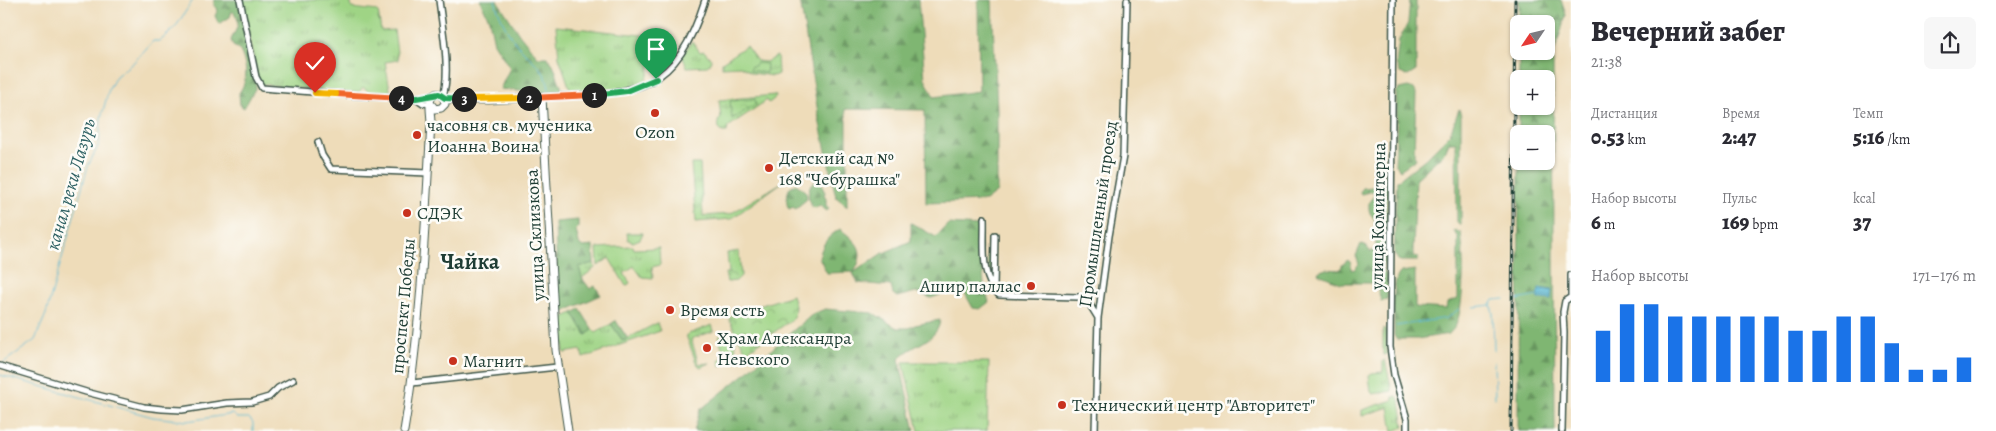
<!DOCTYPE html>
<html lang="ru">
<head>
<meta charset="utf-8">
<style>
  :root { --surface:#fff; --page:#f7f7f7; --text:#2b2b33; --muted:#7c7c81; --accent:#1a73e8 }
  body { margin:0; font-family:Alegreya,serif; background:var(--page); color:var(--text); height:100vh; display:flex; flex-direction:column; font-size:19px; white-space:nowrap }
  * { box-sizing:border-box; margin:0 }
  p { font-size:16px; color:var(--muted) }
  .icon { flex:none; width:28px; height:28px; fill:none; stroke:currentColor; stroke-width:2; stroke-linecap:round; stroke-linejoin:round }
  .map { position:relative; flex:1; overflow:hidden }
  .panel { display:flex; flex-direction:column; background:var(--surface); width:425px }
  .panel>* { flex:none }
  .needle { width:32px; rotate:235deg }
  .buttons { position:absolute; left:1510px; top:15px; display:grid; gap:10px }
  .buttons a { display:grid; place-items:center; width:45px; height:45px; border-radius:8px; background:var(--surface); box-shadow:0 1px 4px #0004; font-size:25px }
  .pin { position:absolute; display:grid; place-items:center; width:42px; height:42px; color:#fff; margin:-51px -21px; border-radius:50% 50% 50% 0; rotate:-45deg; box-shadow:0 0 5px #0007 }
  .pin .icon { rotate:45deg }
  .km { position:absolute; width:25px; height:25px; margin:-12px; border-radius:50%; background:#222; color:#fff; font-size:14px; line-height:25px; text-align:center }
  .round { display:grid; place-items:center; flex:none; width:52px; height:52px; border-radius:8px; background:var(--page) }
  .headline { display:flex; align-items:center; justify-content:space-between; height:85px; padding:0 20px }
  h1 { font-size:28px; font-weight:800; line-height:38px }
  .metrics { display:grid; grid-template-columns:repeat(3,1fr); gap:8px; height:85px; padding:5px 20px }
  .metrics div { display:grid; align-content:center }
  .metrics b { font-size:21px; font-weight:800 }
  .metrics small { font-size:14px; font-weight:400 }
  .metrics p { font-size:14px }
  .chart { height:140px; padding:10px 20px }
  .chart p { display:flex; justify-content:space-between }
  .chart svg { width:100%; height:90px; margin-top:5px; stroke:var(--accent); stroke-width:6 }
  main { display:flex; flex:1; min-height:0 }
  .map>svg:first-child { display:block }
</style>
</head>
<body>
<main>
<div class="map">
<svg width="1571" height="431" viewBox="0 0 1571 431">
  <defs>
    <pattern id="grass-tufts" width="24" height="20" patternUnits="userSpaceOnUse" patternTransform="scale(1.25)"><rect width="24" height="20" fill="#9fd485"/><path d="M3 7l-1-3M5 7V3M7 7l1-3M15 17l-1-3M17 17v-4M19 17l1-3" fill="none" stroke="#81ad6e"/></pattern>
    <pattern id="forest-firs" width="22" height="20" patternUnits="userSpaceOnUse" patternTransform="scale(1.25)"><rect width="22" height="20" fill="#7fb672"/><path d="M5 1l3.5 6h-7zM16 11l3.5 6h-7z" fill="#67955e"/></pattern>
    <pattern id="park-crowns" width="20" height="18" patternUnits="userSpaceOnUse" patternTransform="scale(1.25)"><rect width="20" height="18" fill="#9fd485"/><path d="M2 6a3 3 0 1 1 6 0M12 15a3 3 0 1 1 6 0" fill="none" stroke="#81ad6e"/></pattern>
    <pattern id="water-rules" width="6" height="5" patternUnits="userSpaceOnUse" patternTransform="scale(1.25)"><rect width="6" height="5" fill="#52b5d1"/><path d="M0 2.5h6" fill="none" stroke="#4394aa"/></pattern>
  </defs>
  <rect width="100%" height="100%" fill="#fdfcf7"/>
  <filter id="ink" filterUnits="userSpaceOnUse"><feTurbulence type="fractalNoise" baseFrequency=".02" numOctaves="2"/><feDisplacementMap in="SourceGraphic" scale="10" xChannelSelector="R" yChannelSelector="G"/><feConvolveMatrix kernelMatrix="1 2 1 2 8 2 1 2 1" color-interpolation-filters="sRGB"/></filter>
  <filter id="wash" filterUnits="userSpaceOnUse"><feTurbulence type="fractalNoise" baseFrequency=".0096" numOctaves="4" result="noise"/><feDisplacementMap in="SourceGraphic" scale="20" xChannelSelector="R" yChannelSelector="G"/><feGaussianBlur stdDeviation="1.12" result="paint"/><feColorMatrix in="noise" values="0 0 0 0 0 0 0 0 0 0 0 0 0 0 0 0 0 1.4 0 .05"/><feComposite in="paint" operator="in"/></filter>
  <g filter="url(#wash)">
    <rect width="100%" height="100%" fill="#eedcb9"/>
    <path fill="url(#grass-tufts)" stroke="#5f885c" d="M242 0H350L352 8 378 11 381 31 394 30 398 60 385 62 391 95 370 92 363 87 359 92 343 93 262 84 258 80Z
      M556 26 651 36C651 45 652 71 647 78 637 92 588 91 571 92L559 57Z
      M692 41 700 52 704 51 711 59 710 64 707 66 687 67 682 56Z
      M746 46 757 61 766 62 777 56 778 74 773 76 752 73 741 66 722 67V62Z
      M775 95 776 97 769 103 767 100 728 127 727 132H722L719 129 718 121 721 118 719 100Z
      M691 164H700L703 216 730 214 781 183 731 219 696 222Z
      M627 233H643L640 239 633 242 628 240Z
      M992 240V267L991 276 988 263V241Z
      M633 246 634 249 659 248 660 265 652 267 653 278 642 277 634 266 624 273 630 283 626 286 609 258 598 266 597 248Z
      M594 263 595 268 582 278 579 267Z
      M573 313 586 335 593 330 596 333 611 324 623 341 657 323 660 331 583 358 581 350 564 353 561 318Z
      M712 325 714 331 691 339 699 364 710 363 700 367 696 362 686 335Z
      M1384 328 1386 330 1387 354 1383 355V329Z
      M730 331C741 345 735 359 721 366L719 361 724 355 719 337 722 334Z
      M1385 360 1392 391 1373 394 1371 392 1369 375 1372 373 1383 372V361Z
      M903 362H989L987 431H919Z
      M1397 396 1400 402 1404 427 1393 431 1389 407 1362 416V410L1393 400V397Z"/>
    <path fill="url(#forest-firs)" stroke="#4f7a53" d="M214 0H238L256 87 244 108 240 105 239 93C249 79 247 64 239 49L233 46 231 40C236 29 243 21 232 11L230 17 219 24 215 16 218 9 214 6Z
      M480 0H497L520 35 538 57H547L553 64 563 92 540 93 500 89 510 68 494 43 489 19Z
      M800 0H918L925 79 934 97 979 91 978 0H992L997 110V192L985 201 926 203 925 110 845 109 847 121V206L836 197 819 119Z
      M1410 0H1416V71L1408 76 1400 73 1396 64 1399 40 1408 23Z
      M1519 0H1561L1566 15 1553 56 1555 431H1518L1519 145V161H1546V134H1519V106H1546V79H1519V51H1546V24H1519Z
      M1408 87 1414 89 1416 93 1414 155 1416 159 1400 170 1395 165 1397 113 1396 92 1399 89Z
      M1459 109 1461 116V225L1457 222 1456 142H1449L1445 152 1416 179 1413 249V257L1418 258V261H1399L1394 254 1397 181 1425 159 1450 134Z
      M818 180 823 185V189L825 192 824 195 826 199V206L829 208 827 211 819 205 816 208 812 207C808 198 807 193 811 184Z
      M1381 182H1385L1388 187 1386 204 1388 234 1386 260 1381 267 1388 278 1387 299 1381 301 1376 283H1340L1319 274 1318 272 1326 269 1340 270 1343 264 1348 260 1351 263V270L1355 269 1359 264 1356 256 1361 244 1365 245 1370 251H1376L1375 220 1370 213 1369 209V202L1376 193 1373 191 1361 194 1360 192 1363 188 1373 187Z
      M796 184 806 192 807 199 795 209 793 207 789 209C785 203 787 193 790 187Z
      M578 220V228L576 230 579 244 583 247 593 246 594 263 579 267 582 278 590 289 595 286 601 295 561 313V304H558L555 222Z
      M911 223 936 237 948 224 979 226 984 285 989 302 980 309 973 308 963 290 957 289 931 298 916 292 897 297 893 294 891 286 858 283 853 273 881 254 911 241Z
      M840 229C857 242 867 250 854 272L827 273 819 257C824 242 826 238 840 229Z
      M1455 230 1461 233C1464 256 1465 302 1456 325 1455 328 1451 331 1449 334L1417 339H1396L1394 335C1395 320 1390 281 1401 272L1415 270V307L1446 309 1447 303 1458 299V236L1454 232Z
      M580 309 593 330 586 335 573 313Z
      M825 309 873 313 897 328H909L915 325 940 320C938 342 911 344 899 359L915 431H694L700 410 745 374 783 339 813 314Z
      M615 321H616L628 339 623 341 611 324Z"/>
    <path fill="url(#park-crowns)" stroke="#5f885c" d="M757 63 767 64 766 73 750 70 751 66H755Z
      M755 99 756 104 732 119 730 101Z
      M739 251 741 276 736 281 727 282 725 273H729L727 253Z
      M792 295 795 305 794 318 746 352 729 319 732 315Z"/>
    <path fill="url(#water-rules)" stroke="#387982" d="M1539 288 1552 290 1551 300 1538 299Z"/>
    <g fill="none" stroke-linecap="round" stroke-linejoin="round">
      <path stroke="#52b5d1" stroke-width="1" d="M495 0C498 14 507 31 515 42 528 59 550 69 549 93
        M1516 300 1538 296
        M1491 305 1493 313 1494 350
        M1474 307 1491 305 1494 300 1505 299
        M1396 326 1447 318 1459 309
        M1494 362 1495 398
        M3 363 35 340 46 314 88 166 99 144 101 118 109 89 116 76 134 62 153 41H160L175 28 193 0
        M0 375 153 417 187 421 233 414 237 418H249L253 423V431"/>
    </g>
  </g>
  <g filter="url(#ink)">
    <g fill="none" stroke-linecap="round" stroke-linejoin="round">
      <g stroke="#3e5548" stroke-width="8">
        <path id="street" d="M240 0 256 77 262 88 363 96 416 98 434 95
          M439 0C442 26 451 72 443 96
          M1393 0 1390 347 1394 375 1407 419V431
          M542 97C633 93 674 98 705 0
          M416 98 423 103 431 104
          M318 142 322 155 331 169 428 173
          M984 218C985 243 979 277 999 295L1079 297 1090 305 1098 318
          M994 290 995 235
          M0 366 86 392 144 407 162 409 182 410 227 403 252 402 269 397 278 388 293 380
          M412 383 557 367
          M1095 431 1098 318 1109 236 1123 156 1127 0
          M1562 431 1564 333 1563 312 1565 301 1571 297V275"/>
      </g>
      <g stroke="#3e5548" stroke-width="9">
        <path id="secondary" d="M445 99 489 100 542 97 556 350 568 431
          M404 431C421 329 425 226 431 123 431 116 428 102 432 97 438 89 445 97 445 104L441 108 435 109 431 104"/>
      </g>
      <use href="#street" stroke="#fff" stroke-width="5"/>
      <use href="#secondary" stroke="#fff" stroke-width="7"/>
      <g stroke="#1f3d34" stroke-width="3">
        <path id="rail" d="M1511 431 1515 0"/>
      </g>
      <use href="#rail" stroke="#fdfcf7" stroke-width="1" stroke-dasharray="4" stroke-linecap="butt"/>
    </g>
  </g>
  <g fill="none" stroke-linecap="round" stroke-linejoin="round" filter="url(#ink)">
    <g stroke="#fff" stroke-width="10">
      <path id="split-1" d="M594 95 627 91 656 79"/>
    </g>
    <g stroke="#fff" stroke-width="10">
      <path id="split-2" d="M529 98 594 95"/>
    </g>
    <g stroke="#fff" stroke-width="10">
      <path id="split-3" d="M464 99 529 98"/>
    </g>
    <g stroke="#fff" stroke-width="10">
      <path id="split-4" d="M401 98H416L439 94 445 98 464 99"/>
    </g>
    <g stroke="#fff" stroke-width="10">
      <path id="split-5" d="M336 94 401 98"/>
    </g>
    <g stroke="#fff" stroke-width="10">
      <path id="split-6" d="M315 93 336 94"/>
    </g>
    <use href="#split-1" stroke="#22a559" stroke-width="6"/>
    <use href="#split-2" stroke="#f0652b" stroke-width="6"/>
    <use href="#split-3" stroke="#f5b400" stroke-width="6"/>
    <use href="#split-4" stroke="#22a559" stroke-width="6"/>
    <use href="#split-5" stroke="#f0652b" stroke-width="6"/>
    <use href="#split-6" stroke="#f5b400" stroke-width="6"/>
  </g>
  <g fill="#c8321e" stroke="#fdfcf7" stroke-width="2">
    <circle cx="655" cy="113" r="5"/>
    <circle cx="417" cy="135" r="5"/>
    <circle cx="769" cy="168" r="5"/>
    <circle cx="407" cy="213" r="5"/>
    <circle cx="1031" cy="286" r="5"/>
    <circle cx="670" cy="310" r="5"/>
    <circle cx="707" cy="348" r="5"/>
    <circle cx="453" cy="361" r="5"/>
    <circle cx="1062" cy="405" r="5"/>
  </g>
  <g text-anchor="middle" stroke-width="5" stroke-linejoin="round" paint-order="stroke">
    <g font-size="18" fill="#1f3d34" stroke="#fdfcf7" text-anchor="start">
      <text x="427" y="131">часовня св. мученика<tspan x="427" dy="21">Иоанна Воина</tspan></text>
      <text x="655" y="138" text-anchor="middle">Ozon</text>
      <text x="779" y="164">Детский сад №<tspan x="779" dy="21">168 "Чебурашка"</tspan></text>
      <text x="417" y="219">СДЭК</text>
      <text x="1021" y="292" text-anchor="end">Ашир паллас</text>
      <text x="680" y="316">Время есть</text>
      <text x="717" y="344">Храм Александра<tspan x="717" dy="21">Невского</tspan></text>
      <text x="463" y="367">Магнит</text>
      <text x="1072" y="411">Технический центр "Авторитет"</text>
    </g>
    <g font-size="18" fill="#1f3d34" stroke="#fdfcf7">
      <text transform="translate(1098 214) rotate(-82)" y="6">Промышленный проезд</text>
      <text transform="translate(1378 216) rotate(-89)" y="6">улица Коминтерна</text>
      <text transform="translate(535 235) rotate(-93)" y="6">улица Склизкова</text>
      <text transform="translate(403 306) rotate(-85)" y="6">проспект Победы</text>
    </g>
    <g font-size="19" font-style="italic" fill="#2e6163" stroke="#fdfcf7">
      <text transform="translate(70 184) rotate(-74)" y="7">канал реки Лазурь</text>
    </g>
    <g font-size="22" font-weight="bold" fill="#1f3d34" stroke="#fdfcf7">
      <text x="470" y="269">Чайка</text>
    </g>
  </g>
</svg>
<div class="buttons">
<a><svg class="needle" viewBox="-14 -14 28 28"><path d="M0-13l5 13h-10z" fill="#e53935"/><path d="M0 13l5-13h-10z" fill="#7c7c81"/></svg></a>
<a>+</a>
<a>−</a>
</div>
<div class="pin" style="left:656px;top:79px;background:#1e9e55"><svg class="icon" aria-label="arrive" viewBox="0 0 24 24"><path d="M6 21V4h12l-3 4 3 4H6"/></svg></div>
<div class="pin" style="left:315px;top:93px;background:#d93025"><svg class="icon" aria-label="check" viewBox="0 0 24 24"><path d="M5 12l5 5 9-10"/></svg></div>
<b class="km" style="left:594px;top:95px">1</b>
<b class="km" style="left:529px;top:98px">2</b>
<b class="km" style="left:464px;top:99px">3</b>
<b class="km" style="left:401px;top:98px">4</b>
</div>
<section class="panel">
<div class="headline"><div><h1>Вечерний забег</h1><p>21:38</p></div><a class="round"><svg class="icon" aria-label="share" viewBox="0 0 24 24"><path d="M12 15V3M7 8l5-5 5 5M5 13v7h14v-7"/></svg></a></div>
<div class="metrics">
<div><p>Дистанция</p><b>0.53<small> km</small></b></div>
<div><p>Время</p><b>2:47</b></div>
<div><p>Темп</p><b>5:16<small> /km</small></b></div>
</div>
<div class="metrics">
<div><p>Набор высоты</p><b>6<small> m</small></b></div>
<div><p>Пульс</p><b>169<small> bpm</small></b></div>
<div><p>kcal</p><b>37</b></div>
</div>
<div class="chart"><p><span>Набор высоты</span>171–176 m</p>
<svg viewBox="0 0 160 44" preserveAspectRatio="none"><path d="M5 44V19M15 44V6M25 44V6M35 44V12M45 44V12M55 44V12M65 44V12M75 44V12M85 44V19M95 44V19M105 44V12M115 44V12M125 44V25M135 44V38M145 44V38M155 44V32"/></svg>
</div>
</section>
</main>
</body>
</html>
